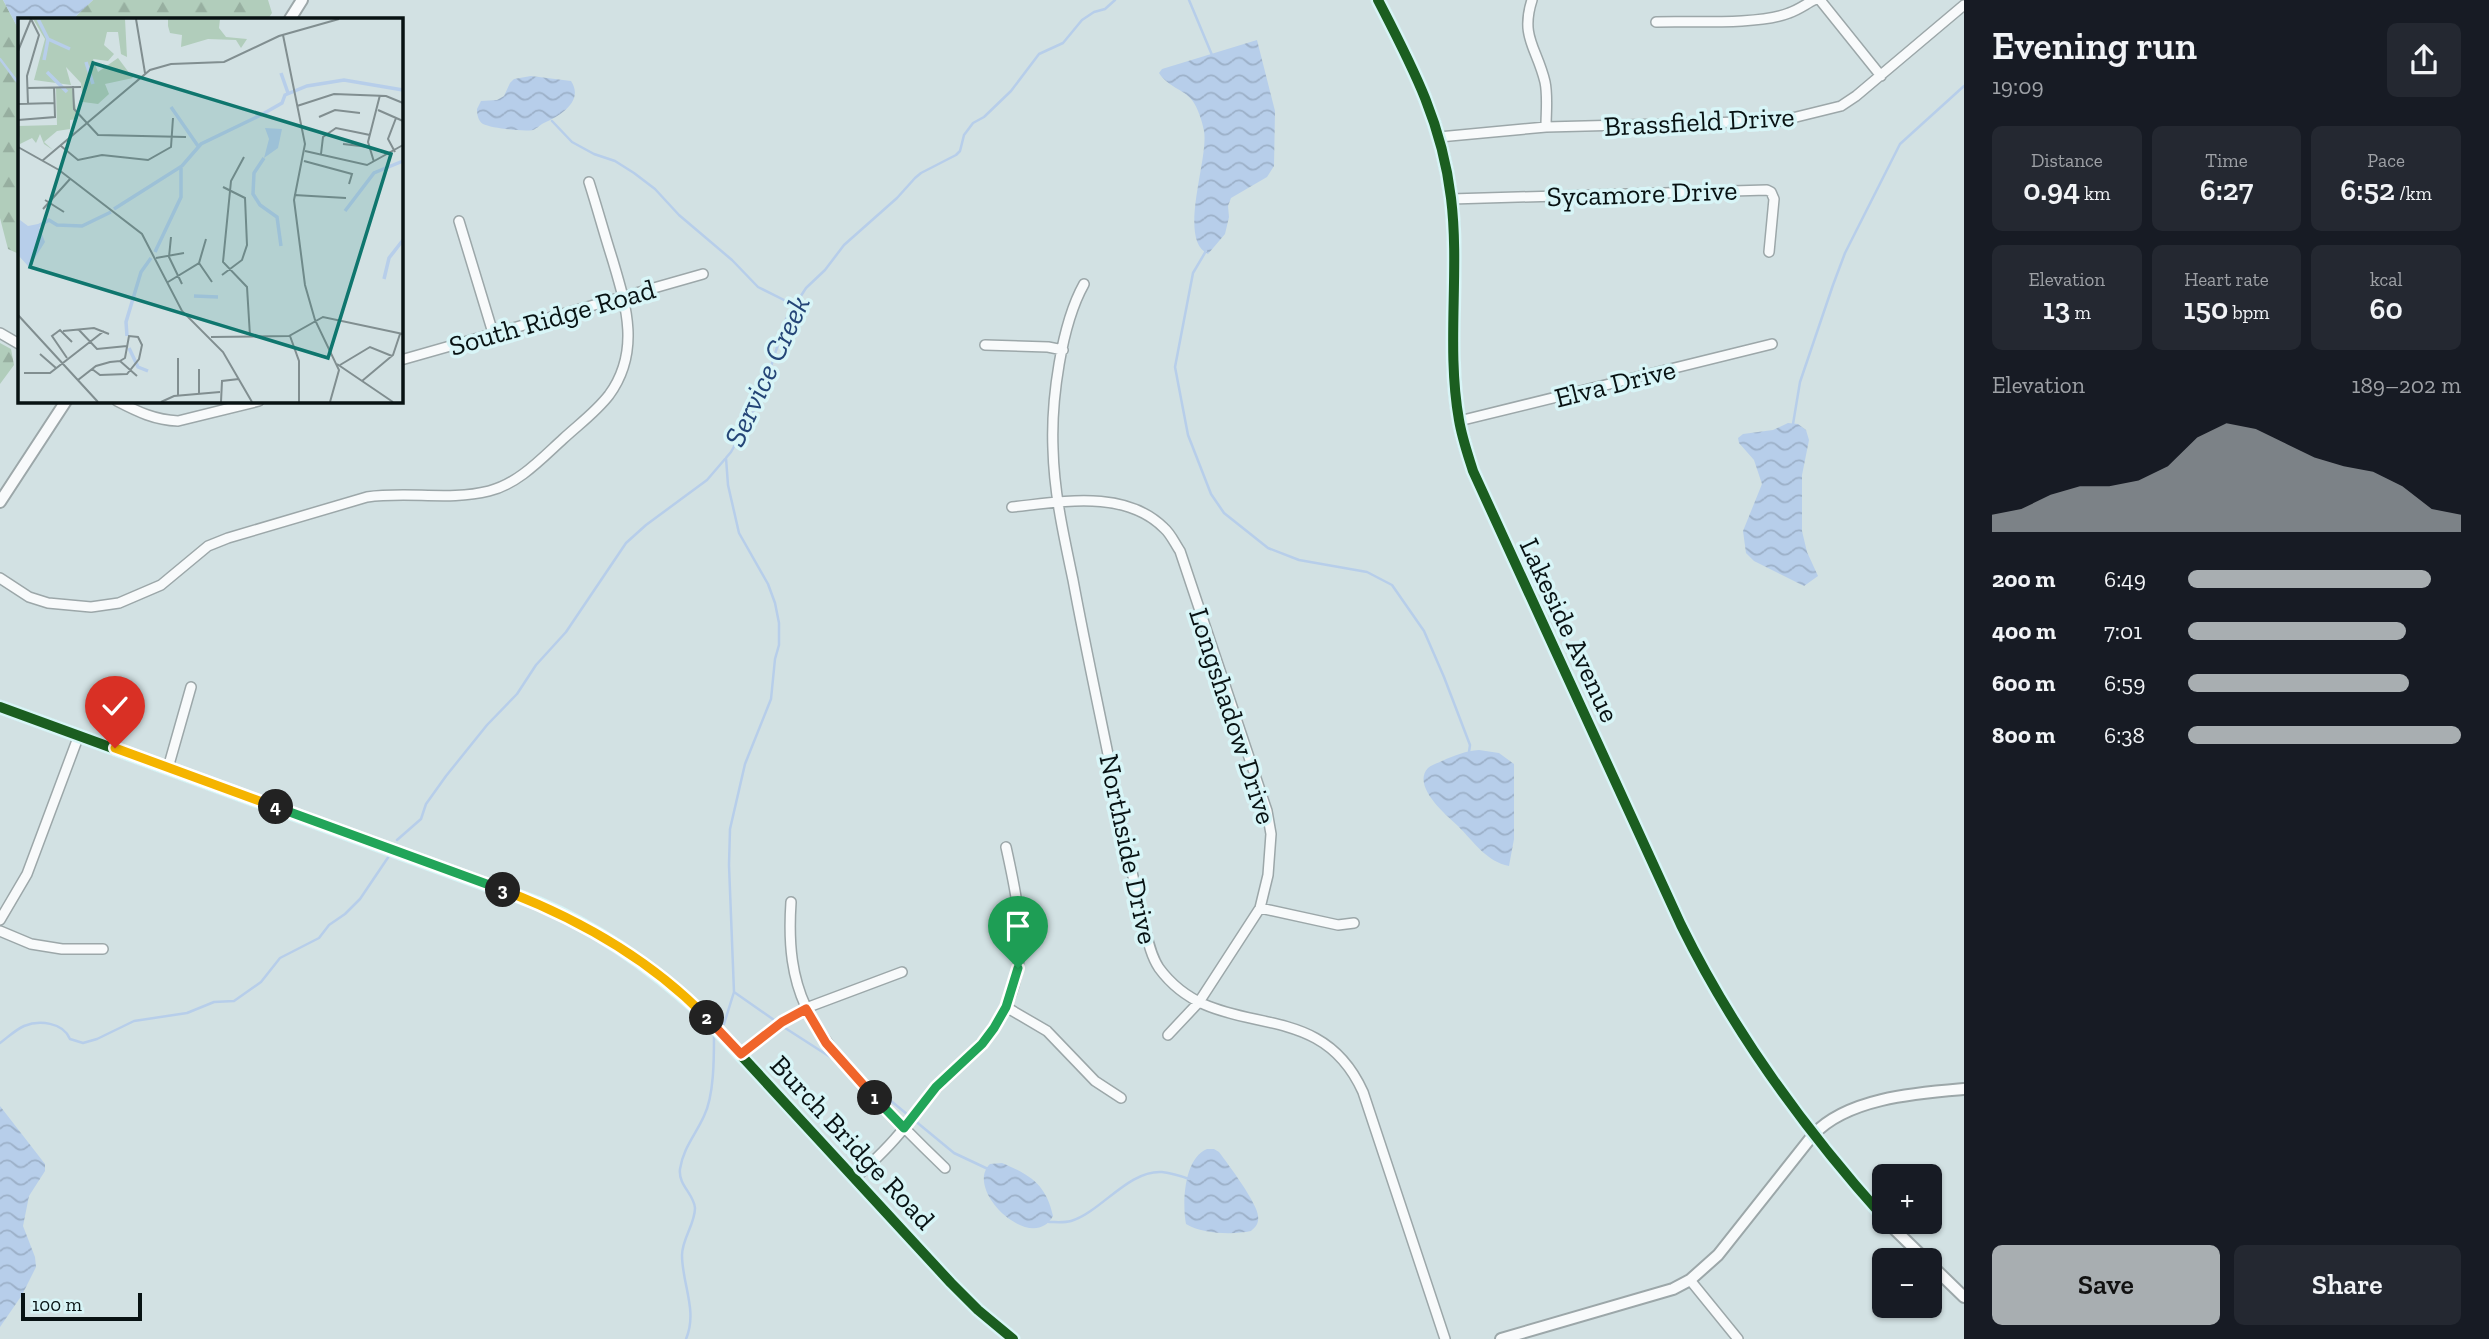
<!DOCTYPE html>
<html lang="en">
<head>
<meta charset="utf-8">
<style>
  :root { --surface:#171b24; --page:#242831; --text:#f1f3f6; --muted:#9ea1a6; --accent:#a8aeb1 }
  body { margin:0; font-family:"Zilla Slab",serif; background:var(--page); color:var(--text); height:100vh; display:flex; flex-direction:column; font-size:26px; white-space:nowrap }
  * { box-sizing:border-box; margin:0 }
  p { font-size:23px; color:var(--muted) }
  .icon { flex:none; width:38px; height:38px; fill:none; stroke:currentColor; stroke-width:2; stroke-linecap:round; stroke-linejoin:round }
  .map { position:relative; flex:1; overflow:hidden }
  .details { display:flex; flex-direction:column; background:var(--surface); width:525px }
  .details>* { flex:none }
  .tools { position:absolute; left:1872px; top:1164px; display:grid; gap:14px }
  .tools a { display:grid; place-items:center; width:70px; height:70px; border-radius:10px; background:var(--surface); box-shadow:0 2px 5px #0004; font-size:35px }
  .scale { position:absolute; left:21px; bottom:18px; width:121px; box-sizing:border-box; padding-left:7px; border:4px solid #081213; border-top:0; font-size:19px; line-height:24px; white-space:nowrap; color:#081213; -webkit-text-stroke:5px #d8f5f7; paint-order:stroke }
  .pin { position:absolute; display:grid; place-items:center; width:60px; height:60px; color:#fff; margin:-72px -30px; border-radius:50% 50% 50% 0; rotate:-45deg; box-shadow:0 0 7px #0007 }
  .pin .icon { rotate:45deg }
  .km { position:absolute; width:35px; height:35px; margin:-18px; border-radius:50%; background:#222; color:#fff; font-size:19px; line-height:35px; text-align:center }
  .round { display:grid; place-items:center; flex:none; width:74px; height:74px; border-radius:10px; background:var(--page) }
  .summary { display:flex; align-items:center; justify-content:space-between; height:119px; padding:0 28px }
  h1 { font-size:38px; font-weight:600; line-height:52px }
  .stats { display:grid; grid-template-columns:repeat(3,1fr); gap:10px; height:119px; padding:7px 28px }
  .stats div { display:grid; align-content:center; border-radius:10px; background:var(--page); text-align:center }
  .stats b { font-size:30px; font-weight:600 }
  .stats small { font-size:19px; font-weight:400 }
  .stats p { font-size:19px }
  .chart { height:196px; padding:14px 28px }
  .chart p { display:flex; justify-content:space-between }
  .chart svg { width:100%; height:126px; margin-top:7px; fill:var(--accent); opacity:.7 }
  .cta { display:flex; gap:14px; margin-top:auto; padding:14px 28px }
  .cta a { flex:1; height:80px; border-radius:10px; background:var(--accent); color:#111; font-size:28px; font-weight:600; line-height:80px; text-align:center }
  .cta a+a { background:var(--page); color:var(--text) }
  ul { padding:0 28px; list-style:none; font-size:23px }
  li { display:grid; grid-template-columns:112px 84px 1fr; align-items:center; height:52px }
  li i { height:18px; border-radius:9px; background:var(--accent) }
  main { display:flex; flex:1; min-height:0 }
  .map>svg:first-child { display:block }
</style>
</head>
<body>
<main>
<div class="map">
<svg width="1964" height="1339" viewBox="0 0 1964 1339">
  <defs>
    <pattern id="forest-firs" width="22" height="20" patternUnits="userSpaceOnUse" patternTransform="scale(1.75)"><rect width="22" height="20" fill="#b1cdbb"/><path d="M5 1l3.5 6h-7zM16 11l3.5 6h-7z" fill="#97afa0"/></pattern>
    <pattern id="water-waves" width="16" height="10" patternUnits="userSpaceOnUse" patternTransform="scale(1.75)"><rect width="16" height="10" fill="#b7ceea"/><path d="M0 5q4-4 8 0t8 0" fill="none" stroke="#9cb0c8"/></pattern>
  </defs>
  <rect width="100%" height="100%" fill="#d2e1e3"/>
  <path fill="url(#forest-firs)" d="M0 0H3L19 30V254L8 249 0 218Z
    M93 0H268L272 13 268 19H73Z
    M0 343 11 349 14 365 0 384Z"/>
  <path fill="url(#water-waves)" d="M3 0H93L73 19H19V30Z
    M1257 40 1275 111 1274 166 1267 177 1231 198 1228 206 1229 217 1225 234 1208 254C1177 240 1209 159 1204 131 1202 121 1198 108 1192 100 1183 89 1168 87 1159 73L1162 69Z
    M531 76 571 81C585 102 558 117 542 124 541 125 534 130 533 130 523 132 491 128 483 124 478 121 477 114 477 109L481 101 497 100 504 96 510 83 514 79Z
    M1788 423 1798 424 1806 430 1809 440 1802 475V531L1807 552 1818 576 1804 586 1754 561 1746 553 1743 531 1762 484 1754 460 1739 443 1738 438 1743 434 1773 430Z
    M1479 750 1499 753 1514 764V839L1509 866C1487 862 1473 841 1458 826 1447 816 1411 786 1428 768 1431 765 1438 763 1442 761 1455 755 1466 751 1479 750Z
    M0 1106 45 1164V1171L29 1196 23 1226 35 1257 36 1267 22 1295 0 1327Z
    M1207 1149H1214L1219 1152C1228 1164 1258 1204 1258 1216 1259 1223 1256 1227 1251 1231 1233 1235 1202 1234 1186 1224 1182 1203 1184 1158 1207 1149Z
    M1002 1163C1030 1175 1046 1184 1053 1216 1032 1255 963 1190 990 1164Z"/>
  <g fill="none" stroke-linecap="round" stroke-linejoin="round">
    <path stroke="#b7ceea" stroke-width="2.5" d="M1189 0 1212 55
      M0 59 19 84
      M552 121 572 142 594 154 615 161 634 173 655 189 679 215 732 260 758 287 794 305
      M1206 251 1193 273 1175 367 1188 435 1211 494 1224 513 1268 548 1299 560 1367 572 1392 585 1424 631 1444 677 1470 745 1469 752
      M1793 424 1800 382 1833 285 1845 253 1900 144 1964 86
      M397 840 421 819 426 804 446 776 487 725 517 694 536 665 566 632 626 543 646 525 707 480 731 452 761 398 786 319 806 288 825 270 844 245 897 198 915 178 921 173 956 155 960 151 964 135 973 123 984 117 1011 91 1039 54 1063 43 1082 20 1094 12 1105 9 1115 0
      M734 992 777 1022
      M724 1024 734 992 729 865 730 829 745 764 771 699 775 659 779 645V623L775 603 768 584 739 533 728 485 726 458
      M782 1026 838 1062
      M0 1043C7 1038 15 1030 24 1026 39 1020 63 1022 70 1039L83 1043 97 1039 134 1021 187 1013 214 1002 234 1001 261 982 280 958 319 938 329 925 345 914 360 899 389 856
      M862 1077 954 1153 988 1169
      M1049 1222C1056 1222 1064 1223 1071 1221 1101 1212 1128 1170 1162 1172 1171 1173 1181 1176 1189 1179
      M686 1339C698 1311 682 1284 682 1255 682 1239 695 1224 695 1208 694 1194 678 1185 680 1169 683 1148 696 1134 704 1116 714 1096 714 1059 714 1036"/>
    <g stroke="#9ca7a9" stroke-width="12">
      <path id="minor" d="M1532 0C1520 37 1537 48 1545 82 1548 96 1546 112 1546 127
        M1820 0 1881 76
        M1656 22C1691 21 1759 25 1789 13 1798 10 1806 4 1814 0
        M1439 137 1546 127 1780 121 1841 106 1856 96 1964 5
        M1451 199 1767 190 1771 192 1774 199 1769 252
        M459 221 493 333
        M1084 284C1061 325 1051 401 1053 449 1054 493 1064 537 1073 580 1087 656 1104 732 1119 809 1127 849 1135 889 1145 928 1148 941 1151 956 1159 968 1217 1047 1317 990 1363 1092L1445 1339
        M0 333 19 344
        M985 345 1048 347 1063 350
        M401 360 703 274
        M117 401C138 412 155 420 178 421L259 401
        M1459 421 1772 344
        M1012 507C1061 502 1125 489 1164 528 1171 534 1175 544 1180 551L1267 811 1271 834 1268 875 1260 908 1199 1002 1168 1035
        M0 578 29 597 48 603 91 607 119 603 161 585 208 546 228 538 367 497C408 491 449 501 489 491 518 484 541 459 563 439 578 425 596 412 609 395 641 351 626 305 612 258 604 233 597 207 589 182
        M168 768 191 687
        M791 902C785 992 810 1028 870 1092 894 1118 919 1143 945 1168
        M1260 908 1338 925 1354 923
        M0 920 27 874 79 735
        M0 931 31 944 62 949H103
        M1006 1007 1047 1031 1095 1081 1121 1098
        M741 1054 782 1022 806 1008 902 972
        M855 1178C873 1162 890 1146 904 1128 915 1114 925 1099 938 1086 951 1072 967 1060 980 1045 1035 985 1022 919 1006 847
        M1690 1280 1738 1339"/>
    </g>
    <g stroke="#9ca7a9" stroke-width="14">
      <path id="tertiary" d="M1378 0C1412 66 1442 122 1451 198 1460 271 1446 347 1459 420 1462 438 1468 455 1473 471L1681 925C1734 1033 1805 1130 1885 1219
        M290 19 302 0
        M0 502 66 401
        M0 707 537 903C599 929 652 967 702 1013L951 1283 978 1310 1013 1339
        M1887 1222 1926 1260
        M1930 1264 1964 1297
        M1501 1339 1673 1289 1690 1280 1718 1255 1813 1135C1847 1098 1916 1093 1964 1089"/>
    </g>
    <use href="#minor" stroke="#f8fafb" stroke-width="9"/>
    <use href="#tertiary" stroke="#f8fafb" stroke-width="10"/>
    <g stroke="#d8f5f7" stroke-width="15">
      <path id="cycleway" d="M1378 0C1412 66 1442 122 1451 198 1460 271 1446 347 1459 420 1462 438 1468 455 1473 471L1681 925C1734 1033 1805 1130 1885 1219
        M0 707 537 903C599 929 652 967 702 1013L951 1283 978 1310 1013 1339"/>
    </g>
    <use href="#cycleway" stroke="#1b5e20" stroke-width="10"/>
  </g>
  <g fill="none" stroke-linecap="round" stroke-linejoin="round">
    <g stroke="#fff" stroke-width="14">
      <path id="split-1" d="M875 1098 904 1128 936 1087 982 1044 994 1028 1006 1007 1018 968"/>
    </g>
    <g stroke="#fff" stroke-width="14">
      <path id="split-2" d="M707 1018 741 1054 782 1022 806 1009 826 1043 875 1098"/>
    </g>
    <g stroke="#fff" stroke-width="14">
      <path id="split-3" d="M503 890C579 919 650 959 707 1018"/>
    </g>
    <g stroke="#fff" stroke-width="14">
      <path id="split-4" d="M276 807 503 890"/>
    </g>
    <g stroke="#fff" stroke-width="14">
      <path id="split-5" d="M115 748 276 807"/>
    </g>
    <use href="#split-1" stroke="#22a559" stroke-width="9"/>
    <use href="#split-2" stroke="#f0652b" stroke-width="9"/>
    <use href="#split-3" stroke="#f5b400" stroke-width="9"/>
    <use href="#split-4" stroke="#22a559" stroke-width="9"/>
    <use href="#split-5" stroke="#f5b400" stroke-width="9"/>
  </g>
  <g text-anchor="middle" stroke-width="7" stroke-linejoin="round" paint-order="stroke">
    <g font-size="28" fill="#081213" stroke="#d8f5f7">
      <text transform="translate(1699 121) rotate(-3)" y="10">Brassfield Drive</text>
      <text transform="translate(1642 193) rotate(-2)" y="10">Sycamore Drive</text>
      <text transform="translate(552 317) rotate(-16)" y="10">South Ridge Road</text>
      <text transform="translate(1615 383) rotate(-14)" y="10">Elva Drive</text>
      <text transform="translate(1570 630) rotate(65)" y="10">Lakeside Avenue</text>
      <text transform="translate(1233 716) rotate(72)" y="10">Longshadow Drive</text>
      <text transform="translate(1129 849) rotate(78)" y="10">Northside Drive</text>
      <text transform="translate(853 1142) rotate(47)" y="10">Burch Bridge Road</text>
    </g>
    <g font-size="30" font-style="italic" fill="#244577" stroke="#d8f5f7">
      <text transform="translate(767 371) rotate(-65)" y="10">Service Creek</text>
    </g>
  </g>
  <g transform="translate(18 18)">
    <rect width="385" height="385" fill="#d2e1e3"/>
    <path d="M15 1H107L109 39 103 36 100 14H89L86 27 96 36 90 43 75 41 80 54 100 40 115 60 87 66 91 76 80 86 65 84 63 65 48 49 53 67 16 62 27 21ZM202 1 201 10 208 19 229 21 223 30 218 22 190 21 163 29 164 17 152 15 150 8V1H218ZM54 69 60 101 52 102V111L39 113 26 124 35 132 26 126 22 116 18 125 14 120 2 126 0 108 39 107 38 70Z" fill="#b1cdbb"/>
    <path d="M247 110 264 111 260 130 246 140 251 121ZM2 202 10 208 20 206 27 224 11 249 0 237Z" fill="#b7ceea"/>
    <path fill="none" stroke="#b7ceea" stroke-width="3.5" d="M20 1 30 21 52 31M26 42 30 21M68 44 75 66M29 54 49 74M263 55 270 75M153 89 180 128M246 140 236 155 235 176 242 187 259 199 263 228M96 191 164 148 183 126 243 97 264 85 267 77 289 68 326 62 385 72M327 193 356 155 385 143M20 208 31 202 39 207 64 208 93 194M137 234 163 179V150M366 261 371 240 385 222M176 278 200 279M109 318 108 304 123 254 133 240M111 330 120 349 130 353"/>
    <path fill="none" stroke="#818e90" stroke-width="2" d="M118 1 127 55M265 17 287 126 276 182 287 267 297 302 321 352 312 384M0 33 13 1 21 17 9 58 10 86M55 68 56 91 80 117 168 119M10 70 63 69M0 86 37 85M279 88 316 76 368 78 385 85M360 92 385 103M301 99 317 92 342 95M0 102 37 99 36 69M325 126 351 129M43 128 60 142 84 137 130 142 153 129 155 100M0 129 41 152 124 216 164 293 205 334 234 384M287 133 349 147 385 127M377 134 370 121 378 100M303 136 305 119 318 110 352 117M226 139 213 163 205 244 229 269 232 318M24 143 132 52 153 46 206 44 261 18 321 1M286 143 334 156 331 166M356 144 350 124 362 77M276 177 328 180M27 182 46 194M25 191 52 161M153 219 151 239 164 266M138 240 166 235M181 245 194 264M204 257 224 242 229 227 227 180 205 169M150 264 181 245 188 221M0 297 80 384M61 312 79 331 109 328M45 313 76 310 91 316M272 318 281 343V384M193 319 271 318 305 299 385 316M22 336 38 350M49 340 34 318 42 312 54 324M319 346 375 384M322 347 352 329 374 338M74 351 82 357 109 356 121 341 124 327 120 319 111 318 107 340 102 343M181 351V377M6 355H32L86 313M60 362 78 348 92 344 102 343 119 358M344 363 375 337 382 316M160 377V340M143 384 156 378 202 374M203 384 204 363 221 361"/>
    <path fill="#0f766e" fill-opacity="0.15" stroke="#0f766e" stroke-width="3.5" d="M75 45 373 136 310 340 12 249Z"/>
    <rect width="385" height="385" fill="none" stroke="#081213" stroke-width="3.5"/>
  </g>
</svg>
<div class="tools">
<a>+</a>
<a>−</a>
</div>
<div class="scale">100 m</div>
<div class="pin" style="left:1018px;top:968px;background:#1e9e55"><svg class="icon" aria-label="arrive" viewBox="0 0 24 24"><path d="M6 21V4h12l-3 4 3 4H6"/></svg></div>
<div class="pin" style="left:115px;top:748px;background:#d93025"><svg class="icon" aria-label="check" viewBox="0 0 24 24"><path d="M5 12l5 5 9-10"/></svg></div>
<b class="km" style="left:875px;top:1098px">1</b>
<b class="km" style="left:707px;top:1018px">2</b>
<b class="km" style="left:503px;top:890px">3</b>
<b class="km" style="left:276px;top:807px">4</b>
</div>
<section class="details">
<div class="summary"><div><h1>Evening run</h1><p>19:09</p></div><a class="round"><svg class="icon" aria-label="share" viewBox="0 0 24 24"><path d="M12 15V3M7 8l5-5 5 5M5 13v7h14v-7"/></svg></a></div>
<div class="stats">
<div><p>Distance</p><b>0.94<small> km</small></b></div>
<div><p>Time</p><b>6:27</b></div>
<div><p>Pace</p><b>6:52<small> /km</small></b></div>
</div>
<div class="stats">
<div><p>Elevation</p><b>13<small> m</small></b></div>
<div><p>Heart rate</p><b>150<small> bpm</small></b></div>
<div><p>kcal</p><b>60</b></div>
</div>
<div class="chart"><p><span>Elevation</span>189–202 m</p>
<svg viewBox="0 0 160 44" preserveAspectRatio="none"><path d="M0 44V38L10 36L20 31L30 28L40 28L50 26L60 21L70 11L80 6L90 8L100 13L110 18L120 21L130 23L140 28L150 36L160 38V44z"/></svg>
</div>
<ul>
<li><b>200 m</b>6:49<i style="width:89%"></i></li>
<li><b>400 m</b>7:01<i style="width:80%"></i></li>
<li><b>600 m</b>6:59<i style="width:81%"></i></li>
<li><b>800 m</b>6:38<i style="width:100%"></i></li>
</ul>
<div class="cta"><a>Save</a><a>Share</a></div>
</section>
</main>
</body>
</html>
